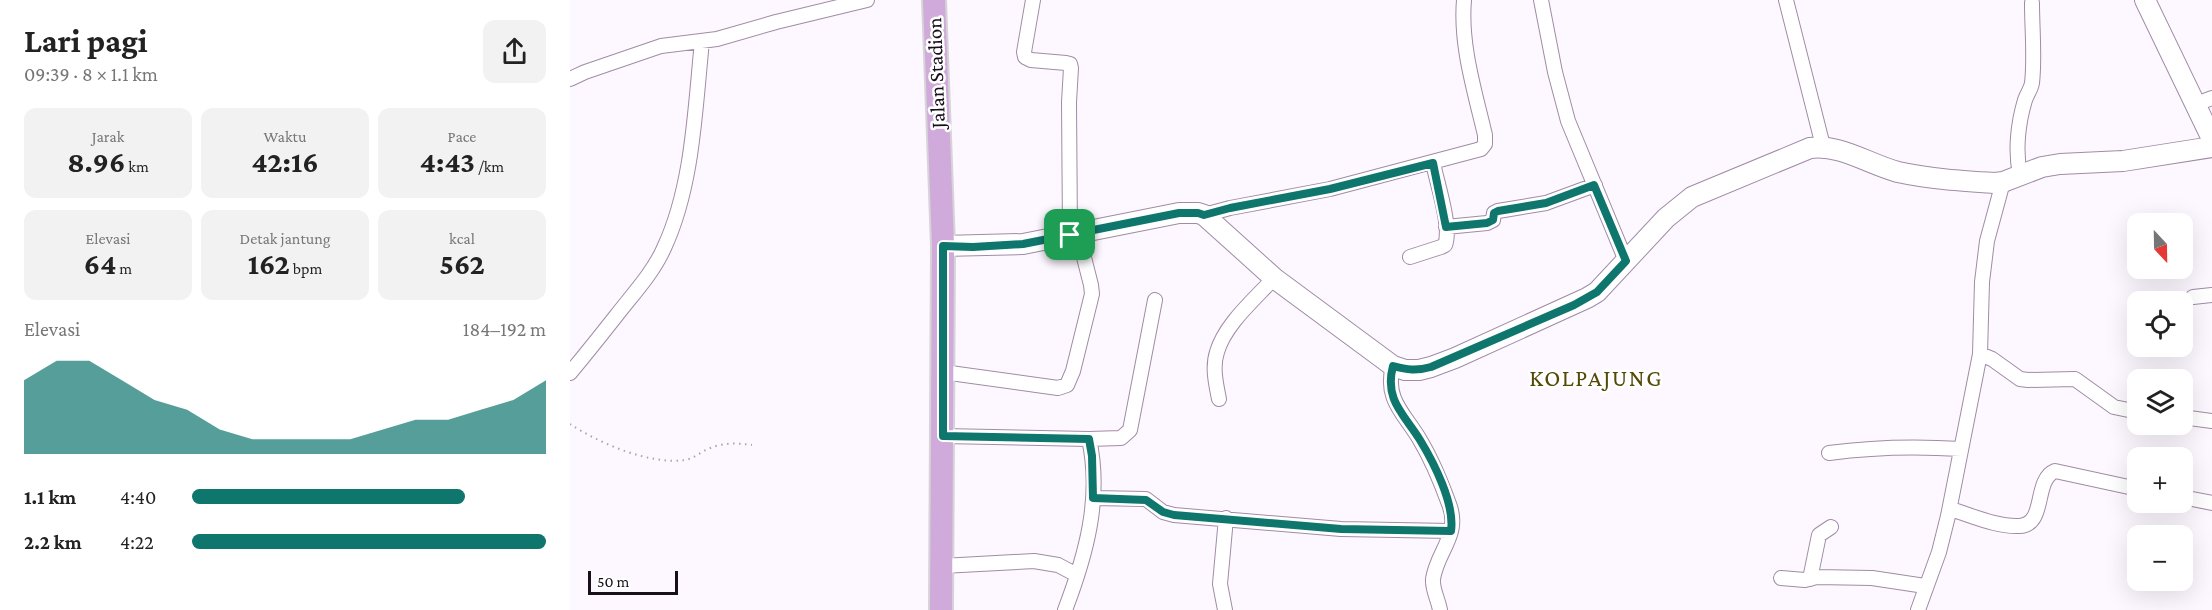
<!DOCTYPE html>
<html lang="id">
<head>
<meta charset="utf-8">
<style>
  :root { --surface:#fff; --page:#f2f2f2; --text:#222; --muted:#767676; --accent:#0f766e }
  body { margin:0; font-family:"Crimson Pro",serif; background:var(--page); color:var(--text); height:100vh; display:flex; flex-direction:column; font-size:22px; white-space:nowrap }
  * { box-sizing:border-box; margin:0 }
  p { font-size:20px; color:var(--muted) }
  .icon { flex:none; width:33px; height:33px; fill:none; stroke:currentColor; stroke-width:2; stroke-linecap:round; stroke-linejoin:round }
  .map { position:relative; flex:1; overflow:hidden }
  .drawer { display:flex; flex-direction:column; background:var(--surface); width:570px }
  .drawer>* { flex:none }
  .needle { width:39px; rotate:158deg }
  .tools { position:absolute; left:1557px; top:213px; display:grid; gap:12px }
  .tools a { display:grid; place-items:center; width:66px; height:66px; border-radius:12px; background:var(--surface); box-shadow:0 6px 24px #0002; font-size:30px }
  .scale { position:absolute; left:18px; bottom:15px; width:90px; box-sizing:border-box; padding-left:6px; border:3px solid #170f19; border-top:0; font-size:16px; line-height:21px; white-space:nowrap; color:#170f19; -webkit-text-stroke:4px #fff; paint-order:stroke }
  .pin { position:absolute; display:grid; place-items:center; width:51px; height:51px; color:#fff; margin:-26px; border-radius:12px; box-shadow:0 3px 9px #0006 }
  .round { display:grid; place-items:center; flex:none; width:63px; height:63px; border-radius:12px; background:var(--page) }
  .overview { display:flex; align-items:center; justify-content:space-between; height:102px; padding:0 24px }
  h1 { font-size:33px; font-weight:700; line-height:45px }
  .metrics { display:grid; grid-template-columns:repeat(3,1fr); gap:9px; height:102px; padding:6px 24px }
  .metrics div { display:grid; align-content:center; border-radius:12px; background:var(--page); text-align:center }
  .metrics b { font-size:30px; font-weight:700 }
  .metrics small { font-size:16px; font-weight:400 }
  .metrics p { font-size:16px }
  .chart { height:168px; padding:12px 24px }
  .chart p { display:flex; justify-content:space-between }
  .chart svg { width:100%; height:108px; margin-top:6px; fill:var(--accent); opacity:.7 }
  ul { padding:0 24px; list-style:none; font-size:20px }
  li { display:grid; grid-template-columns:96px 72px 1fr; align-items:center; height:45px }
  li i { height:15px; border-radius:8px; background:var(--accent) }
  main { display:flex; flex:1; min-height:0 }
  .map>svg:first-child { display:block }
</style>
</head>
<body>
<main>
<section class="drawer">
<div class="overview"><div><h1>Lari pagi</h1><p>09:39 · 8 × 1.1 km</p></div><a class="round"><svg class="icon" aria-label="share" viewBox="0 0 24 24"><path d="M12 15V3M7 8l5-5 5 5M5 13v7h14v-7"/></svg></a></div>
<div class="metrics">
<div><p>Jarak</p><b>8.96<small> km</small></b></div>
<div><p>Waktu</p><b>42:16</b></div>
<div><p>Pace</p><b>4:43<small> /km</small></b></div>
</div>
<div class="metrics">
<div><p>Elevasi</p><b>64<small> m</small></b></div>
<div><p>Detak jantung</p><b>162<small> bpm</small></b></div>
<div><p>kcal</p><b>562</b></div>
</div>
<div class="chart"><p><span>Elevasi</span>184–192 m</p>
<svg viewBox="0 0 160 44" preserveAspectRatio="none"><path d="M0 44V14L10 6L20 6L30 14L40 22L50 26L60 34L70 38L80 38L90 38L100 38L110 34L120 30L130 30L140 26L150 22L160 14V44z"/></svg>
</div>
<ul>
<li><b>1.1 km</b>4:40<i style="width:77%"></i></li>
<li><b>2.2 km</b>4:22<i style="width:100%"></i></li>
</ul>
</section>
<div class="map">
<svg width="1642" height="610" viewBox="0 0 1642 610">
  <rect width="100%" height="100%" fill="#fdf8ff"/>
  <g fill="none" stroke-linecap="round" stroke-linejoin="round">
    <g stroke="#a18ba7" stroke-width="16">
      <path id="street" d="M463 0 454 52 455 57 461 60 496 63 500 64 501 68 499 102 500 235
        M971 0 985 72 998 121 1056 261
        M1216 0 1253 146
        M0 79 15 72 91 46 147 39 206 22 297 0
        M1626 104 1642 98
        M1450 174C1445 151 1448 123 1455 100 1457 94 1461 89 1462 83 1465 57 1462 30 1462 3
        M634 215 660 208 760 189 911 149 915 144V135C905 92 890 45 894 0
        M876 227 917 223 923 220 924 213 928 211 976 203 1025 185
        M840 257 871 247 875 245C882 228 867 183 863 163
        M1623 297 1642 295
        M1410 354 1422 359 1450 379 1458 380 1505 379 1544 407 1568 412
        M823 366C814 400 835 414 850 440 862 460 871 482 879 504 891 535 867 551 863 579 862 589 868 599 870 610
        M373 372 488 388 497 385 503 371 522 294 521 285 508 234
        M0 373C16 354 31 335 46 316 63 294 83 273 94 248 123 186 125 109 132 41
        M649 399C646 384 642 367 647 352 655 324 685 299 704 278
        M1612 417 1642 421
        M373 436 519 439C532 498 516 555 495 610
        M519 439 551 438 560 430 585 300
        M1259 453C1303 447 1346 446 1391 449
        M1612 497 1642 503
        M523 498 576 499 593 512 604 515 771 529 881 531
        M1380 509C1401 515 1426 527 1449 526 1477 525 1463 480 1485 471L1568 489
        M372 566 464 561 488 565 507 575
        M1211 578 1235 580 1247 577 1302 578 1355 586
        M1240 579 1249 535 1261 527
        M655 610 650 584 656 518
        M1348 610 1369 552 1378 516 1410 354 1412 282 1417 241 1433 182"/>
    </g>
    <g stroke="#a18ba7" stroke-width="22">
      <path id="secondary" d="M1575 0 1642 139
        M373 246 453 244 609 213H628L634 215 704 278 823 366 835 370H849L861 367 885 358 1017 298 1027 292 1096 218 1122 197 1240 148C1271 144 1298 164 1328 172 1360 179 1392 181 1425 183L1433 182 1472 167 1490 164 1553 161 1642 147"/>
    </g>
    <g stroke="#d5d4d6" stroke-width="26">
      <path id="primary" d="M364 0 373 246 371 610"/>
    </g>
    <path stroke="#aba5ad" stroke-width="2" stroke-dasharray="1.5 4.5" stroke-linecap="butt" d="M0 424C29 443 79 465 115 460 123 459 129 453 136 450 152 442 166 443 182 445"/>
    <use href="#street" stroke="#fff" stroke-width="14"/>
    <use href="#secondary" stroke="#fff" stroke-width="20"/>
    <use href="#primary" stroke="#d0aada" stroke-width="22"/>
  </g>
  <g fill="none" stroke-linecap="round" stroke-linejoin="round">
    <g stroke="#fff" stroke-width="12">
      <path id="route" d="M863 163 876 227 917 223 923 220 924 213 928 211 976 203 1024 185 1056 261 1027 292 1004 305 861 367C847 371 837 370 823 366 814 400 834 414 850 440 864 463 885 504 881 531L771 529 604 515 593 512 576 500 523 498 522 456 519 439 373 436V246L403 247 453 244 609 213H628L634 215 660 208 760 189Z"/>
    </g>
    <use href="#route" stroke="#0f766e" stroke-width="8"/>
  </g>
  <g text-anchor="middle" stroke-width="5" stroke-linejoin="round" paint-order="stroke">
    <g font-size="21" fill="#170f19" stroke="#fff">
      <text transform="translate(366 73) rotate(-92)" y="7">Jalan Stadion</text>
    </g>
    <g font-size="24" letter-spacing="1.5" fill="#554a08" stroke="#fff">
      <text x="1026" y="386">KOLPAJUNG</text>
    </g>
  </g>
</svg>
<div class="tools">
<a><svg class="needle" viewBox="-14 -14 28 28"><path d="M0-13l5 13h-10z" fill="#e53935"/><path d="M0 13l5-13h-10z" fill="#767676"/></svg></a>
<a><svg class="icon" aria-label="locate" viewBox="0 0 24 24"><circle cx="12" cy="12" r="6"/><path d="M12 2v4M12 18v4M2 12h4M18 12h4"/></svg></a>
<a><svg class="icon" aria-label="layers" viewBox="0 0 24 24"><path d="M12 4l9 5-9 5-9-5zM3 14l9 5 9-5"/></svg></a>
<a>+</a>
<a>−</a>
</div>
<div class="scale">50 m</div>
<div class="pin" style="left:500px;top:235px;background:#1e9e55"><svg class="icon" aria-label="arrive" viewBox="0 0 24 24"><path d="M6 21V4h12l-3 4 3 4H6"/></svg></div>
</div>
</main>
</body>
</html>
